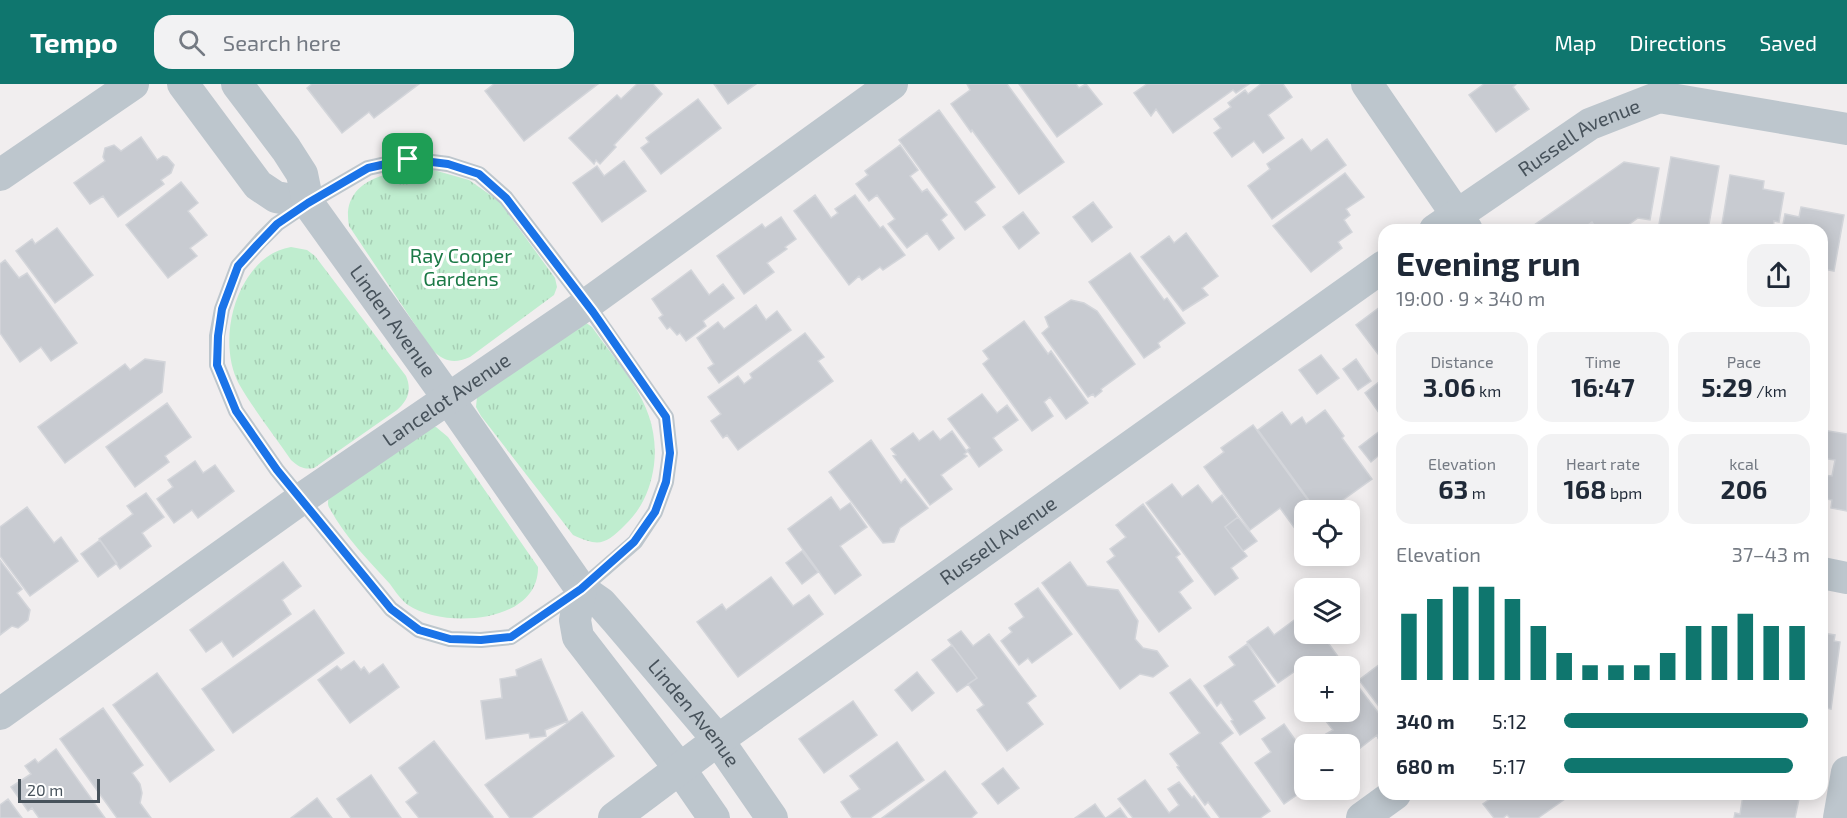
<!DOCTYPE html>
<html lang="en">
<head>
<meta charset="utf-8">
<style>
  :root { --surface:#fff; --page:#f2f2f3; --text:#1f2937; --muted:#747a83; --accent:#0f766e }
  body { margin:0; font-family:"Exo 2",sans-serif; background:var(--page); color:var(--text); height:100vh; display:flex; flex-direction:column; font-size:22px; white-space:nowrap }
  * { box-sizing:border-box; margin:0 }
  p { font-size:20px; color:var(--muted) }
  .icon { flex:none; width:33px; height:33px; fill:none; stroke:currentColor; stroke-width:2; stroke-linecap:round; stroke-linejoin:round }
  .map { position:relative; flex:1; overflow:hidden }
  .panel { position:absolute; left:1378px; top:140px; width:450px; height:576px; display:flex; flex-direction:column; background:var(--surface); border-radius:18px; box-shadow:0 3px 15px #0003 }
  .panel>* { flex:none }
  .controls { position:absolute; left:1294px; top:416px; display:grid; gap:12px }
  .controls a { display:grid; place-items:center; width:66px; height:66px; border-radius:12px; background:var(--surface); box-shadow:0 3px 15px #0003; font-size:30px }
  .scale { position:absolute; left:18px; bottom:15px; width:82px; box-sizing:border-box; padding-left:6px; border:3px solid #47525b; border-top:0; font-size:16px; line-height:21px; white-space:nowrap; color:#47525b; -webkit-text-stroke:4px #fff; paint-order:stroke }
  .pin { position:absolute; display:grid; place-items:center; width:51px; height:51px; color:#fff; margin:-26px; border-radius:12px; box-shadow:0 3px 9px #0006 }
  .round { display:grid; place-items:center; flex:none; width:63px; height:63px; border-radius:18px; background:var(--page) }
  .summary { display:flex; align-items:center; justify-content:space-between; height:102px; padding:0 18px }
  h1 { font-size:33px; font-weight:700; line-height:45px }
  .metrics { display:grid; grid-template-columns:repeat(3,1fr); gap:9px; height:102px; padding:6px 18px }
  .metrics div { display:grid; align-content:center; border-radius:15px; background:var(--page); text-align:center }
  .metrics b { font-size:26px; font-weight:700 }
  .metrics small { font-size:16px; font-weight:400 }
  .metrics p { font-size:16px }
  .chart { height:168px; padding:12px 18px }
  .chart p { display:flex; justify-content:space-between }
  .chart svg { width:100%; height:108px; margin-top:6px; stroke:var(--accent); stroke-width:6 }
  ul { padding:0 18px; list-style:none; font-size:20px }
  li { display:grid; grid-template-columns:96px 72px 1fr; align-items:center; height:45px }
  li i { height:15px; border-radius:8px; background:var(--accent) }
  header { display:flex; align-items:center; gap:36px; box-sizing:border-box; height:84px; padding:0 30px; background:var(--accent); color:#fff }
  header strong { font-size:28px }
  nav { display:flex; gap:33px; margin-inline-start:auto; font-size:21px }
  .search { width:420px; height:54px; background:var(--page); display:flex; align-items:center; gap:15px; box-sizing:border-box; padding:0 21px; border-radius:18px; color:var(--muted); font-size:22px }
  .map>svg:first-child { display:block }
</style>
</head>
<body>
<header>
<strong>Tempo</strong>
<div class="search"><svg class="icon" aria-label="search" viewBox="0 0 24 24"><circle cx="10" cy="10" r="6"/><path d="M15 15l6 6"/></svg>Search here</div>
<nav><a>Map</a><a>Directions</a><a>Saved</a></nav>
</header>
<div class="map">
<svg width="1847" height="734" viewBox="0 0 1847 734">
  <defs>
    <pattern id="grass-tufts" width="24" height="20" patternUnits="userSpaceOnUse" patternTransform="scale(1.5)"><rect width="24" height="20" fill="#bfedcf"/><path d="M3 7l-1-3M5 7V3M7 7l1-3M15 17l-1-3M17 17v-4M19 17l1-3" fill="none" stroke="#a6cdb4"/></pattern>
  </defs>
  <rect width="100%" height="100%" fill="#f1eeef"/>
  <path fill="url(#grass-tufts)" d="M430 85 469 96 499 117 555 194 557 203 554 211 470 273C454 280 445 278 432 266L349 142C340 93 394 86 430 85Z
    M291 163 307 166 315 172 406 292C412 306 408 316 397 326L314 384C304 386 299 383 291 376 274 351 254 326 239 300 223 270 228 226 245 198 256 180 269 167 291 163Z
    M585 238 592 243C623 287 661 323 654 381 651 404 642 425 625 441 605 461 599 463 573 451L481 332 476 323 477 313Z
    M429 343H436L448 353 538 483C539 540 443 545 408 521 401 516 395 507 390 500 369 477 345 453 330 425 327 421 328 417 329 412Z"/>
  <path fill="#c8cbd1" stroke="#d3d5da" stroke-width="1.5" d="M312 0H419L374 34 369 28 342 49 307 4Z
    M494 0H598L524 57 485 7Z
    M637 0H653L662 10 614 61 616 63 600 80 596 76 594 80 569 54 617 11 621 15Z
    M714 0H756L728 20Z
    M967 0H1007L1064 78 1019 110 972 46 971 48 951 20 970 6Z
    M1019 0H1076L1079 4 1086 0 1102 20 1057 53Z
    M1147 0H1249L1236 9 1233 6 1173 49 1156 25 1151 32 1134 9Z
    M1261 0H1283L1292 13 1268 31 1284 54 1263 69 1254 57 1232 73 1214 49 1221 44 1214 35 1231 23 1228 19 1245 6 1248 10Z
    M1484 0H1516L1513 3 1529 25 1496 48 1469 11Z
    M698 15 721 44 661 90 641 64 649 58 646 54Z
    M939 26 995 103 975 118 985 131 965 146 899 56Z
    M141 53 157 76 163 72 167 73 174 81 171 89 161 96 164 100 118 133 103 112 90 120 74 99 105 77 103 73 105 64 114 61 121 67Z
    M1302 55 1311 67 1327 55 1346 81 1272 135 1248 102 1270 85 1267 80Z
    M900 61 918 86 910 92 922 108 927 105 947 131 941 136 954 154 939 166 927 149 907 164 888 140 895 135 877 111 869 117 856 100 868 91 865 87Z
    M1671 73 1719 82 1708 146H1658Z
    M624 77 646 107 602 138 573 99 597 82 604 92Z
    M1624 78 1659 84 1650 136 1638 134 1621 146H1597L1592 138 1581 146H1527Z
    M1345 89 1364 113 1346 125 1350 131 1344 136 1352 148 1338 158 1342 164 1311 188 1273 142Z
    M1730 91 1764 97 1763 105 1784 109 1779 138 1774 137 1773 146H1721Z
    M181 98 198 119 188 127 207 151 190 164 197 172 168 194 126 141Z
    M815 111 831 134 838 129 835 125 855 111 880 144 883 142 905 171 883 186 880 183 862 196 859 192 849 201 794 127Z
    M1093 118 1112 143 1092 158 1073 133Z
    M1801 123 1844 131 1834 187 1824 185 1823 193 1822 146H1782L1785 130 1799 133Z
    M1023 128 1039 149 1019 165 1003 143Z
    M781 133 796 155 785 163 787 165 767 179 774 188 744 210 717 172 762 140 765 144Z
    M57 144 93 191 55 219 16 167 32 155 35 160Z
    M1186 149 1218 192 1202 204 1208 211 1183 227 1141 173 1169 152 1174 159Z
    M1130 169 1164 216 1167 214 1185 239 1158 259 1160 263 1144 274 1089 198Z
    M5 176 19 194 27 189 77 259 51 277 41 263 20 278 0 249V180Z
    M691 186 709 211 723 200 734 214 703 237 706 242 686 257 680 249 677 251 670 243 667 245 659 234 663 231 652 215Z
    M1071 216 1084 219 1097 227 1135 280 1101 305 1102 307 1095 313 1093 310 1088 313 1042 249 1049 243 1045 233Z
    M1384 220V268L1383 266 1378 270 1356 241Z
    M756 221 766 236 777 227 791 246 719 299 708 284 714 280 697 254 718 238 724 245Z
    M1024 237 1048 270 1051 267 1088 319 1066 335 1050 313 1044 318 1053 332 1032 347 983 280 989 275 983 267Z
    M805 249 824 273 818 277 833 297 738 366 727 351 723 354 711 337 721 330 708 313 738 292 744 300 752 294 750 290Z
    M1321 271 1339 294 1317 310 1299 286Z
    M145 275 165 278 162 308 65 379 38 343 125 280 130 286Z
    M1356 275 1371 297 1358 306 1343 285Z
    M1384 294V336L1365 309Z
    M982 310 997 329 1007 321 1018 336 993 354 1002 366 979 383 967 366 970 364 948 335Z
    M167 319 191 353 165 372 169 378 135 403 106 363Z
    M1325 326 1344 352 1342 354 1372 395 1329 426H1316L1258 346 1282 328 1291 341 1302 333 1306 340Z
    M1253 341 1315 426H1305V439L1296 446 1280 424 1250 446 1204 383 1224 368 1221 364Z
    M1381 346 1384 351V367L1371 378 1359 363Z
    M1822 346 1847 350V427L1831 424 1832 416 1822 414V391L1832 392 1835 376 1822 374Z
    M933 347 940 356 952 347 967 368 964 370 967 372 941 391 952 405 930 421 893 372 896 371 891 365 913 349 919 357Z
    M871 356 901 399 905 395 928 424 900 444 894 458 883 459 829 388Z
    M195 377 203 389 215 381 234 407 198 434 192 426 174 439 157 415 173 403 168 396Z
    M1172 400 1182 413 1198 401 1212 419 1222 411 1238 433 1225 443 1247 472 1231 484 1238 494 1215 511 1146 419Z
    M146 409 164 433 142 449 151 462 120 485 99 455 133 430 127 422Z
    M831 413 840 426 850 419 867 443 840 462 861 491 835 510 788 445Z
    M1143 420 1180 470 1176 473 1193 497 1179 508 1191 524 1159 548 1107 478 1115 472 1110 465 1126 453 1116 441Z
    M27 423 54 459 61 453 78 477 30 512 0 472V443Z
    M1238 433 1257 457 1243 467 1225 443Z
    M100 456 117 479 98 493 81 470Z
    M802 467 818 488 802 500 786 479Z
    M0 476 22 505 17 509 30 526 28 536 18 544 12 542 0 551Z
    M283 478 301 502 282 516 291 530 233 573 222 557 206 568 190 546Z
    M1070 478 1087 502 1118 506 1138 537 1135 555 1143 564 1157 567 1168 582 1153 593 1140 590 1120 605 1042 499Z
    M771 493 793 522 809 511 823 530 738 593 697 538 722 520 726 526Z
    M1038 504 1072 550 1032 579 1028 574 1019 581 1001 557 1012 548 1009 544 1024 533 1015 520Z
    M314 526 344 569 233 649 202 605Z
    M1301 531 1305 536V549H1321L1342 578 1337 582H1305V588L1301 583 1278 599 1247 558 1268 543 1274 551Z
    M961 547 973 562 989 550 1036 612 1027 619 1043 640 1007 667 977 626 984 621 968 600 977 594 948 556Z
    M1822 549 1835 551 1834 557 1840 558 1831 625 1822 623Z
    M1247 560 1275 602 1253 617 1265 634 1240 651 1231 637 1233 636 1221 618 1217 622 1204 602 1235 581 1229 573Z
    M952 561 977 594 957 608 932 576Z
    M541 575 568 637 545 646 546 652 530 654 529 649 486 655 481 617 502 614 500 595 517 592 516 586Z
    M354 577 361 586 364 583 369 590 383 580 399 603 350 639 318 596 337 582 341 586Z
    M1384 577V622L1381 625 1359 596Z
    M917 588 934 609 912 627 895 606Z
    M157 589 214 666 170 698 113 621Z
    M1350 592 1384 636V650L1378 654 1377 651 1350 672V660H1333L1326 650 1333 646 1318 627H1350Z
    M1190 595 1233 649 1220 659 1270 727 1260 734H1220L1208 718 1205 721 1177 683 1179 682 1170 670 1200 649 1170 609Z
    M853 617 877 651 824 689 799 655Z
    M103 624 143 681 132 689 140 700 142 709 140 719 151 734H117L60 655Z
    M582 628 614 672 531 734H510L485 701Z
    M1284 640 1303 667 1305 666V705L1284 720 1255 679 1271 668 1262 655Z
    M434 657 493 733 492 734H419L406 718 418 709 399 684Z
    M897 658 924 696 870 734H852L841 718 860 705 850 692Z
    M56 665 105 734H39L32 724 28 727 11 703 31 690 25 682 35 675 38 679Z
    M1003 684 1019 704 998 720 982 700Z
    M945 687 977 729 971 734H882Z
    M371 691 401 734H351L337 715Z
    M1145 696 1169 729 1179 721 1168 705 1179 698 1192 714 1194 712 1210 734H1133L1118 715Z
    M1497 710H1572L1538 734H1510L1507 731 1503 734H1494L1483 720Z
    M1748 710H1800L1795 734H1734L1735 729 1740 730 1743 711 1747 712Z
    M317 714 332 734H291Z
    M8 715 22 734H0V721Z
    M1095 720 1105 734H1075Z
    M1120 724 1127 734H1106Z"/>
  <g fill="none" stroke-linecap="round" stroke-linejoin="round">
    <path stroke="#bdc6cd" stroke-width="16" d="M408 75 448 80 479 90 506 114 587 220 666 333 670 369 666 398 655 428 635 458 581 505 511 553 481 556 450 555 419 546 391 525 277 386 236 327 217 281V252L222 225 238 182 261 156 277 140 308 119 368 84Z"/>
    <g stroke="#bdc6cd" stroke-width="32">
      <path d="M183 0 258 101 276 113 308 119"/>
      <path id="s1" d="M237 0 286 65 302 90 308 119 448 314 581 505 601 519 616 536 718 656 772 734"/>
      <path d="M1367 0 1467 146"/>
      <path d="M0 91 133 0"/>
      <path id="s2" d="M1435 146 1590 40 1659 13 1847 45"/>
      <path d="M1822 489 1847 494"/>
      <path d="M581 505 575 536 578 553 680 685 714 734"/>
      <path id="s3" d="M0 630 301 415 587 220 892 0"/>
      <path id="s4" d="M614 734 718 656 1384 182"/>
      <path d="M1362 734 1395 710"/>
      <path d="M1839 734 1847 688"/>
    </g>
  </g>
  <g fill="none" stroke-linecap="round" stroke-linejoin="round">
    <g stroke="#fff" stroke-width="12">
      <path id="route" d="M408 75 448 80 479 90 506 114 593 228 666 333 670 369 666 398 655 428 634 458 581 505 511 553 481 556 450 555 419 546 391 525 277 386 236 327 217 281 218 252 222 225 238 182 257 161 277 140 308 119 368 84Z"/>
    </g>
    <use href="#route" stroke="#1a73e8" stroke-width="8"/>
  </g>
  <g text-anchor="middle" stroke-width="6" stroke-linejoin="round" paint-order="stroke">
    <g font-size="20" fill="#47525b" stroke="#fff">
      <text dy="7" stroke="none"><textPath href="#s2" startOffset="172">Russell Avenue</textPath></text>
      <text dy="7" stroke="none"><textPath href="#s1" startOffset="286">Linden Avenue</textPath></text>
      <text dy="7" stroke="none"><textPath href="#s3" startOffset="546">Lancelot Avenue</textPath></text>
      <text dy="7" stroke="none"><textPath href="#s4" startOffset="474">Russell Avenue</textPath></text>
      <text dy="7" stroke="none"><textPath href="#s1" startOffset="782">Linden Avenue</textPath></text>
    </g>
    <g font-size="20" fill="#1b7946" stroke="#fff">
      <text x="461" y="179">Ray Cooper<tspan x="461" dy="23">Gardens</tspan></text>
    </g>
  </g>
</svg>
<div class="controls">
<a><svg class="icon" aria-label="locate" viewBox="0 0 24 24"><circle cx="12" cy="12" r="6"/><path d="M12 2v4M12 18v4M2 12h4M18 12h4"/></svg></a>
<a><svg class="icon" aria-label="layers" viewBox="0 0 24 24"><path d="M12 4l9 5-9 5-9-5zM3 14l9 5 9-5"/></svg></a>
<a>+</a>
<a>−</a>
</div>
<div class="scale">20 m</div>
<div class="pin" style="left:408px;top:75px;background:#1e9e55"><svg class="icon" aria-label="arrive" viewBox="0 0 24 24"><path d="M6 21V4h12l-3 4 3 4H6"/></svg></div>
<section class="panel">
<div class="summary"><div><h1>Evening run</h1><p>19:00 · 9 × 340 m</p></div><a class="round"><svg class="icon" aria-label="share" viewBox="0 0 24 24"><path d="M12 15V3M7 8l5-5 5 5M5 13v7h14v-7"/></svg></a></div>
<div class="metrics">
<div><p>Distance</p><b>3.06<small> km</small></b></div>
<div><p>Time</p><b>16:47</b></div>
<div><p>Pace</p><b>5:29<small> /km</small></b></div>
</div>
<div class="metrics">
<div><p>Elevation</p><b>63<small> m</small></b></div>
<div><p>Heart rate</p><b>168<small> bpm</small></b></div>
<div><p>kcal</p><b>206</b></div>
</div>
<div class="chart"><p><span>Elevation</span>37–43 m</p>
<svg viewBox="0 0 160 44" preserveAspectRatio="none"><path d="M5 44V17M15 44V11M25 44V6M35 44V6M45 44V11M55 44V22M65 44V33M75 44V38M85 44V38M95 44V38M105 44V33M115 44V22M125 44V22M135 44V17M145 44V22M155 44V22"/></svg>
</div>
<ul>
<li><b>340 m</b>5:12<i style="width:99%"></i></li>
<li><b>680 m</b>5:17<i style="width:93%"></i></li>
</ul>
</section>
</div>
</body>
</html>
